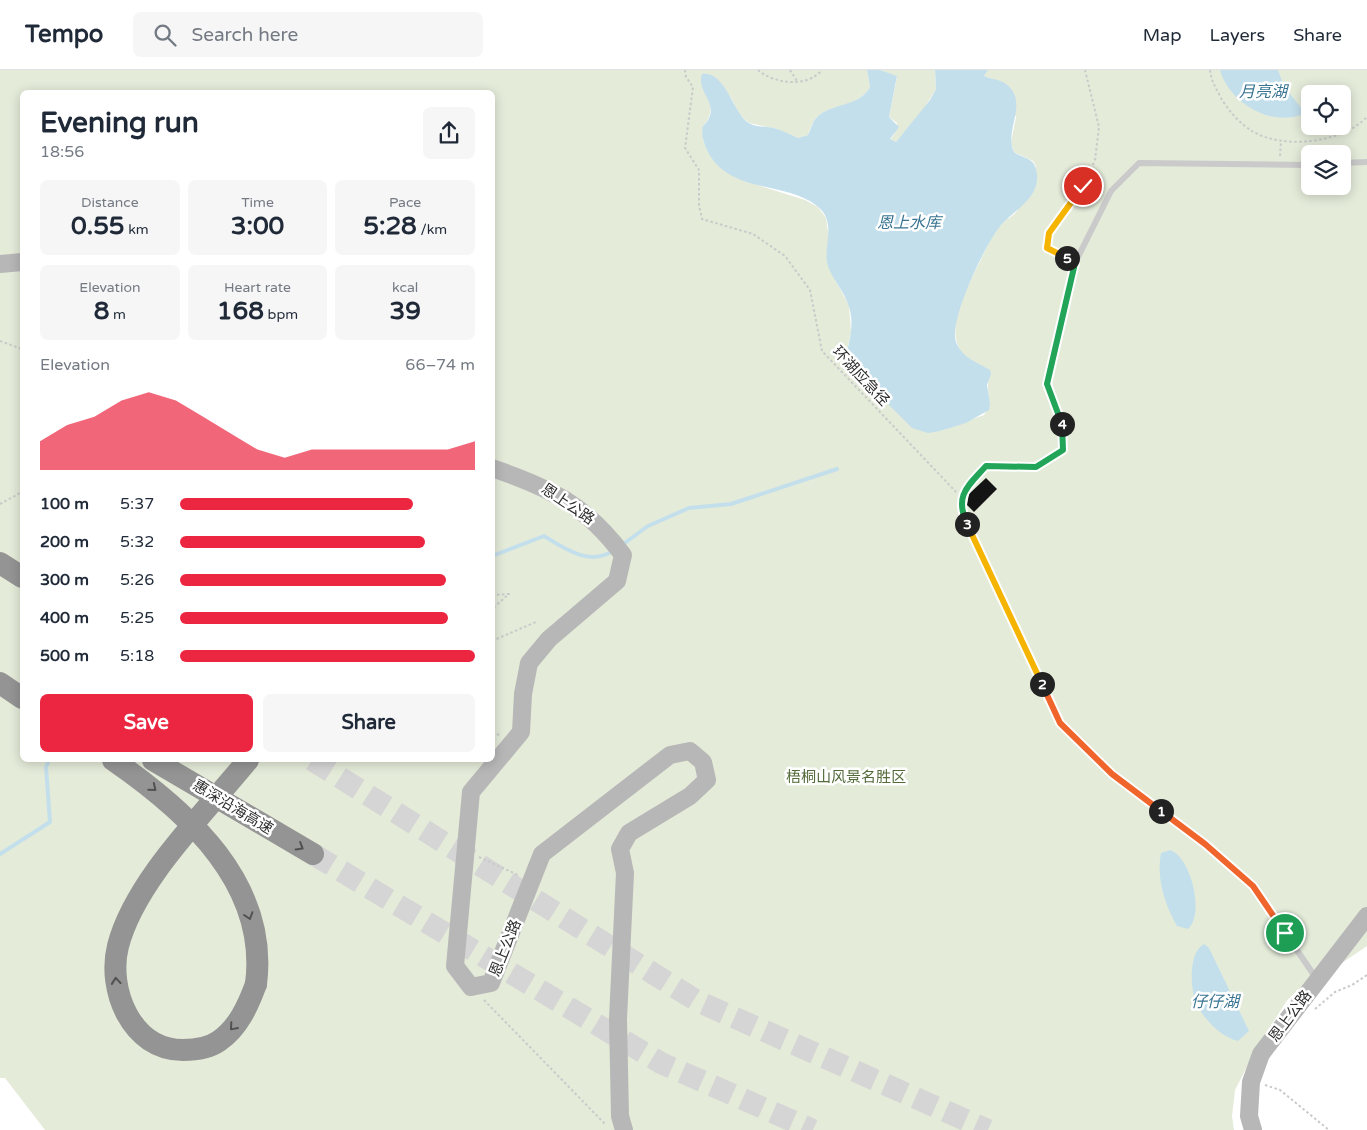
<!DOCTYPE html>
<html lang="en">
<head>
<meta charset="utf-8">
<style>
  :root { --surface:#fff; --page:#f6f6f7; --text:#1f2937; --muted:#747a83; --line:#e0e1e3; --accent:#ec2640 }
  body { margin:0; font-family:"Varela Round","Noto Sans SC",sans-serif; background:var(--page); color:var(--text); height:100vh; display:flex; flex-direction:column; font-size:19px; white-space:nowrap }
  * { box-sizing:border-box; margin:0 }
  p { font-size:16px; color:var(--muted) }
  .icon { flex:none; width:28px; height:28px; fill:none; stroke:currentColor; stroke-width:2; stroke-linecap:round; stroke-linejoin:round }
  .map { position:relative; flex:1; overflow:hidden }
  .side { position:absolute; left:20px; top:20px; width:475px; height:672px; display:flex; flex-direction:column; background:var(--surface); border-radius:8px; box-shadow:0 2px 12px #0003 }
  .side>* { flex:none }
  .fabs { position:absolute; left:1301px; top:15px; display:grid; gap:10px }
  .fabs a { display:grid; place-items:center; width:50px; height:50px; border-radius:8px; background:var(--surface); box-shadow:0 2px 12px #0003; font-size:25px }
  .pin { position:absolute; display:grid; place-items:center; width:42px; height:42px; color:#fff; margin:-21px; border:2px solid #fff; border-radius:50%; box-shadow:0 1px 5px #0007 }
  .km { position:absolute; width:25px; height:25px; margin:-12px; border-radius:50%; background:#222; color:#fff; font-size:14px; line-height:25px; text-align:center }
  .round { display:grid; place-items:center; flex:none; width:52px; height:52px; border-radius:8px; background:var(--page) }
  .overview { display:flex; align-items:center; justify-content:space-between; height:85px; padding:0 20px }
  h1 { font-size:28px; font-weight:800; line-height:38px }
  .figures { display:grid; grid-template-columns:repeat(3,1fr); gap:8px; height:85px; padding:5px 20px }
  .figures div { display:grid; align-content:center; border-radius:8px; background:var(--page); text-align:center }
  .figures b { font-size:25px; font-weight:800 }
  .figures small { font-size:14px; font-weight:400 }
  .figures p { font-size:14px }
  .chart { height:140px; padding:10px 20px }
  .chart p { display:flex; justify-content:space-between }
  .chart svg { width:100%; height:90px; margin-top:5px; fill:var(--accent); opacity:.7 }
  .cta { display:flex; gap:10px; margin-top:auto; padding:10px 20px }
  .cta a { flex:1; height:58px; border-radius:8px; background:var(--accent); color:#fff; font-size:20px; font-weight:800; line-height:58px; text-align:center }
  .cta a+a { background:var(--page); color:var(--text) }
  ul { padding:0 20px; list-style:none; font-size:16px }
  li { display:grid; grid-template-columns:80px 60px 1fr; align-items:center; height:38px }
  li i { height:12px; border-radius:6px; background:var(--accent) }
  header { display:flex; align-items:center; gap:30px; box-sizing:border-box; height:70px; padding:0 25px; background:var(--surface); border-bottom:1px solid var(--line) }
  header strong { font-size:24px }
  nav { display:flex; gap:28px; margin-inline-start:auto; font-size:18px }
  .search { width:350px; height:45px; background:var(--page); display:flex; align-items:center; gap:12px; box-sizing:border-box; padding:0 18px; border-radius:8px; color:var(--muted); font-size:19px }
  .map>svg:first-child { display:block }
</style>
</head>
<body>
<header>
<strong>Tempo</strong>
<div class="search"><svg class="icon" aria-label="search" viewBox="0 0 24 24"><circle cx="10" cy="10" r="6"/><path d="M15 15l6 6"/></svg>Search here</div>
<nav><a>Map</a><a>Layers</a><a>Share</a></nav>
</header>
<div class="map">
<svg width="1367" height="1060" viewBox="0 0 1367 1060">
  <rect width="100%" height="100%" fill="#fff"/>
  <path fill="#e4ebd9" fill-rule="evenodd" d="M0 0H867L870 17C858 38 833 33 817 47 812 52 810 59 808 65L798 68 777 59 749 53 739 44 732 29 715 7 701 12C710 27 716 42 703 56V70L707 80 745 111 805 130 818 137 826 148 835 210 849 235 851 262 845 290 940 361 984 345 990 333C986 320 990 310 987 298 933 283 961 230 977 197 984 184 991 165 1002 154 1006 149 1012 147 1016 142 1024 133 1031 108 1036 96L1033 91 1014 82 1011 72 1016 47 993 9 984 6 988 0H1367V876L1342 893 1331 905 1305 914 1288 929 1257 977 1235 1020 1232 1046 1234 1060H45L5 1008H0ZM22 22H492V690H22ZM1310 24H1342V56H1310ZM1310 84H1342V116H1310Z
    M880 0H935L936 19 922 42 896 72 890 70 895 63 897 53 889 47 897 7Z"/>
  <path fill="#c4dfec" d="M867 0H880L897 6 889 47 899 57 890 69 896 72 930 30 936 19 935 0H988L984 6C990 9 997 9 1003 12 1032 30 1003 59 1014 82 1020 87 1033 88 1035 96 1045 124 1018 137 1002 154 987 170 948 251 956 272 962 288 977 292 990 300L991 304 987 315 990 333 989 340 966 353 940 361 928 363 912 358 844 290C850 273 855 251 848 234 844 222 835 212 830 201 819 180 840 154 817 136 784 110 727 125 706 78 703 71 701 63 703 56 724 35 695 23 702 4 723 0 733 38 744 49 753 59 765 55 777 59 784 61 791 65 798 68L808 65C811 59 812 52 817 47 833 32 858 38 870 17Z
    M1220 0H1278L1284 16 1305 43C1273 59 1229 33 1220 0Z
    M1170 780C1191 787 1205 844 1188 859L1177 856C1165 835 1156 808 1161 783Z
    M1204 874 1209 878 1249 961 1238 971C1222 967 1209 954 1199 939 1190 925 1187 883 1204 874Z"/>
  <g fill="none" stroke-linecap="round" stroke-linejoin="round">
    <path stroke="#c4dfec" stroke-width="4" d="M622 475 648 456 689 438 731 434 837 399
      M492 486 544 466C565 479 591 497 614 480
      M0 784 50 752 46 697 49 690"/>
  </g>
  <path fill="#141414" d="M986 408 997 419 974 442 967 435 969 424Z"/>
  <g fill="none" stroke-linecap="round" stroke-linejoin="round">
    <path stroke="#d5d5d5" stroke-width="22" stroke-dasharray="22 11" stroke-linecap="butt" d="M312 690 697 931 988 1060
      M313 784 661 993 813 1060"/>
    <path stroke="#cacaca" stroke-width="2" stroke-dasharray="2.5 2.5" stroke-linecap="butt" d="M685 0 686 7 693 17 685 78 699 100V135L702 149 753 164 785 186 810 220 822 281 956 422
      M758 0C774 14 807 18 822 0
      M790 0 797 11
      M1210 0C1211 11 1216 18 1221 28 1228 40 1240 54 1252 61 1283 80 1342 73 1367 47
      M1280 86 1281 71
      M1068 189 1047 178 1049 163 1083 116 1095 90 1099 57 1085 0
      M0 271 22 279
      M0 434 22 422
      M492 525 509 524 492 539
      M492 571 538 551
      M492 663 500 665
      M479 787 518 805
      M484 930 606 1055
      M1315 939 1335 922 1352 915 1367 905
      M1265 1015 1280 1020 1329 1060"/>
    <path stroke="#cacaca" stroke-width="6" d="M1342 93 1367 92
      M1310 95 1139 93 1111 121 1075 193 1047 314 1062 350 1063 380 1036 397 986 396C969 415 960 417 963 444L1060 653 1112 705 1205 774 1253 816 1316 908"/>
    <path stroke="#b7b7b7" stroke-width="18" d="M0 194 22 192
      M492 398C550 418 586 435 623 485L617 511 549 569 529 593 523 624 521 662 471 722 455 896 471 917 491 913 542 784 670 685 690 681 703 692 707 710 690 726 629 763 620 779 625 803 618 949 620 1046 624 1060
      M1253 1060 1249 1046 1251 1012 1261 984 1367 846"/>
    <path stroke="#949494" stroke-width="22" d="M0 613 22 628
      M113 690C188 742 269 814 256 914
      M153 690 313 784"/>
    <path stroke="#949494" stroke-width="22" d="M0 493 22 507
      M248 690C206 742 135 810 118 876 107 919 131 980 183 980 195 980 209 978 219 971 238 958 248 936 256 914"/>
  </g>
  <defs><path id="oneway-chevron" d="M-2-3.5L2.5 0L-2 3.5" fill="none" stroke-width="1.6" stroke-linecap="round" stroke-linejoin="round" transform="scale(1.25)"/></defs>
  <g stroke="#515151">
    <use href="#oneway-chevron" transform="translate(153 718) rotate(39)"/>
    <use href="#oneway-chevron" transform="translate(300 777) rotate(31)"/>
    <use href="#oneway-chevron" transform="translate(249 846) rotate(72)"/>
    <use href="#oneway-chevron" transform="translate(116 911) rotate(-95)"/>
    <use href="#oneway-chevron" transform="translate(233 957) rotate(131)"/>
  </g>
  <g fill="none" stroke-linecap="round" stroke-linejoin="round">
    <g stroke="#fff" stroke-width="10">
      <path id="split-1" d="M1161 741 1205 774 1253 816 1285 863"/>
    </g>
    <g stroke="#fff" stroke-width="10">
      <path id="split-2" d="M1042 614 1060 653 1112 704 1161 741"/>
    </g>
    <g stroke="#fff" stroke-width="10">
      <path id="split-3" d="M967 454 1042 614"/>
    </g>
    <g stroke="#fff" stroke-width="10">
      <path id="split-4" d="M967 454C954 425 968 416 986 396L1036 397 1063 380 1062 354"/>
    </g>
    <g stroke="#fff" stroke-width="10">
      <path id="split-5" d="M1062 354 1047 314 1075 193 1067 188"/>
    </g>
    <g stroke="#fff" stroke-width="10">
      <path id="split-6" d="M1067 188 1047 178 1049 163 1083 116"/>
    </g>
    <use href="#split-1" stroke="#f0652b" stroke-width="6"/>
    <use href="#split-2" stroke="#f0652b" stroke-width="6"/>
    <use href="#split-3" stroke="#f5b400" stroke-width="6"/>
    <use href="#split-4" stroke="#22a559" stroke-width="6"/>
    <use href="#split-5" stroke="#22a559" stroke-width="6"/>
    <use href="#split-6" stroke="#f5b400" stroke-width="6"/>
  </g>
  <g text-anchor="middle" stroke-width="5" stroke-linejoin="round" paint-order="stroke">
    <g font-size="15" fill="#2d2d2d" stroke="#fff">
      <text transform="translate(861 306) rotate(47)" y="5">环湖应急径</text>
      <text transform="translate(568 434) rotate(34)" y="5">恩上公路</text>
      <text transform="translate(233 737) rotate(31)" y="5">惠深沿海高速</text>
      <text transform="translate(505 878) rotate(-68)" y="5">恩上公路</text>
      <text transform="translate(1290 946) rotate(-53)" y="5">恩上公路</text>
    </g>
    <g font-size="15" fill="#536a39" stroke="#fff">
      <text x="846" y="712">梧桐山风景名胜区</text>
    </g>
    <g font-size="16" font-style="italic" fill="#387492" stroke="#fff">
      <text x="1263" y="27">月亮湖</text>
      <text x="909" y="158">恩上水库</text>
      <text x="1215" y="937">仔仔湖</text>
    </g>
  </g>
</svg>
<div class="fabs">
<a><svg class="icon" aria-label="locate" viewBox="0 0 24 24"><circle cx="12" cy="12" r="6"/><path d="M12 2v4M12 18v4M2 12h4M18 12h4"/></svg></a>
<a><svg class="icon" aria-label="layers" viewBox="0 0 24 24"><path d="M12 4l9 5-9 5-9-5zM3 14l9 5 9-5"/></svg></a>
</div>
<div class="pin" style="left:1285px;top:863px;background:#1e9e55"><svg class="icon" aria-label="arrive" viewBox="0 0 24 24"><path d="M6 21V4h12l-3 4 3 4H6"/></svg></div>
<div class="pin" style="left:1083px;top:116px;background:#d93025"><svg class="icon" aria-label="check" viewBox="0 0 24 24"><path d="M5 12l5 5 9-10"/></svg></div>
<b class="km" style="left:1161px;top:741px">1</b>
<b class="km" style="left:1042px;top:614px">2</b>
<b class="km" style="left:967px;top:454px">3</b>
<b class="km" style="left:1062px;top:354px">4</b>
<b class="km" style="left:1067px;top:188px">5</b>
<section class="side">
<div class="overview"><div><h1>Evening run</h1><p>18:56</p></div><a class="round"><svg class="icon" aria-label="share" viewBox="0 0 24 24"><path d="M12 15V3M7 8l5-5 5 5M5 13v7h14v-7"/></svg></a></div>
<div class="figures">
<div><p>Distance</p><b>0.55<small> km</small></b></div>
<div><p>Time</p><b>3:00</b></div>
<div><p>Pace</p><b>5:28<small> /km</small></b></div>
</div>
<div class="figures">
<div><p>Elevation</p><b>8<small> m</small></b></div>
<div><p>Heart rate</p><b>168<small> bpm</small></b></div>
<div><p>kcal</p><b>39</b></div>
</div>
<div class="chart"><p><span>Elevation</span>66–74 m</p>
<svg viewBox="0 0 160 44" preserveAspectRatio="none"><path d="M0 44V30L10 22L20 18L30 10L40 6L50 10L60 18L70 26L80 34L90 38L100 34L110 34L120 34L130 34L140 34L150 34L160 30V44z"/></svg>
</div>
<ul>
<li><b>100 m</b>5:37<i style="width:79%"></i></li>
<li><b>200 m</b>5:32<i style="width:83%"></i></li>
<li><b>300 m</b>5:26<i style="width:90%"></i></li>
<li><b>400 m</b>5:25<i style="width:91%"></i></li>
<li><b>500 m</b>5:18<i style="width:100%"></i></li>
</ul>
<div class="cta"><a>Save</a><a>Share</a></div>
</section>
</div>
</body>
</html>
